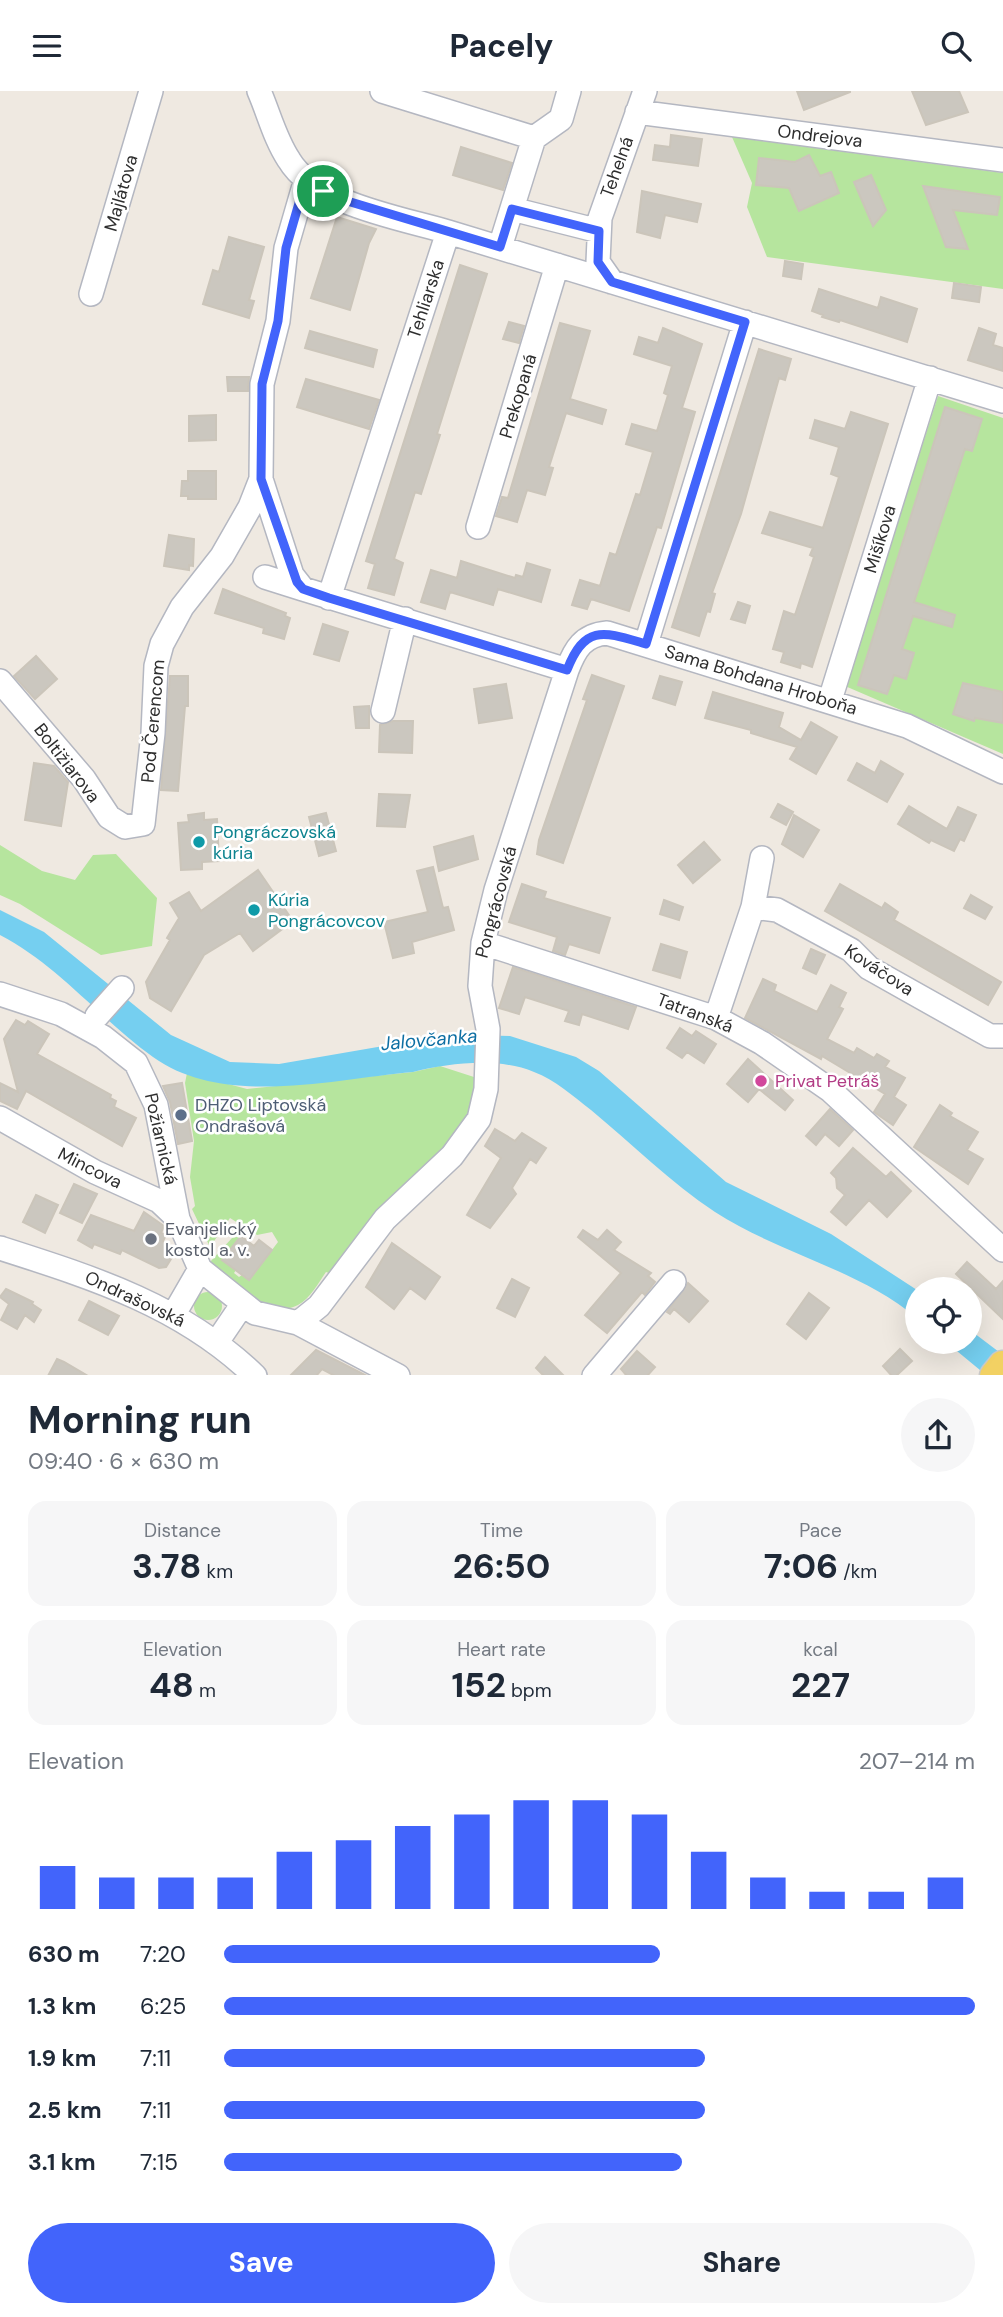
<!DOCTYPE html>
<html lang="en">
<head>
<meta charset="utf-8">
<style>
  :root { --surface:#fff; --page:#f6f6f7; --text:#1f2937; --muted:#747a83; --accent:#4264fb }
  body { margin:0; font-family:"DM Sans",sans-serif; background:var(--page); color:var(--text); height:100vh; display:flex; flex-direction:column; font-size:26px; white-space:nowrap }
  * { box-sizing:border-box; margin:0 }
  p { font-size:23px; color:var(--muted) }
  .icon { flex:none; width:38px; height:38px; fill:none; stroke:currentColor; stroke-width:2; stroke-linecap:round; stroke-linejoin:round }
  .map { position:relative; height:1284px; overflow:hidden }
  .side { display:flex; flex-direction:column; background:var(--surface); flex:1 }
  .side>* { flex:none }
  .buttons { position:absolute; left:905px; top:1186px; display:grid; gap:14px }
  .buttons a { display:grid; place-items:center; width:77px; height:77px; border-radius:50%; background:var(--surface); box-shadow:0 7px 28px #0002; font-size:35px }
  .pin { position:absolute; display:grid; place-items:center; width:60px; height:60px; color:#fff; margin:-30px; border:4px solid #fff; border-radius:50%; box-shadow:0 2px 7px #0007 }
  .round { display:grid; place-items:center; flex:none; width:74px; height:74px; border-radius:37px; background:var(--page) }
  .headline { display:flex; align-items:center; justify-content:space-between; height:119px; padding:0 28px }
  h1 { font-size:38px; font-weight:700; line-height:52px }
  .stats { display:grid; grid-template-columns:repeat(3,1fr); gap:10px; height:119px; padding:7px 28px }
  .stats div { display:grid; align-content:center; border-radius:18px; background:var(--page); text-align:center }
  .stats b { font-size:35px; font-weight:700 }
  .stats small { font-size:19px; font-weight:400 }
  .stats p { font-size:19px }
  .chart { height:196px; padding:14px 28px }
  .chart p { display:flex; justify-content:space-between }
  .chart svg { width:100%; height:126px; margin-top:7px; stroke:var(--accent); stroke-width:6 }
  .action { display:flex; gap:14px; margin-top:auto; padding:14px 28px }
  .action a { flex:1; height:80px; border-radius:42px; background:var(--accent); color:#fff; font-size:28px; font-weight:700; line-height:80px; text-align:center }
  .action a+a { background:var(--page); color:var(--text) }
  ul { padding:0 28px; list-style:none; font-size:23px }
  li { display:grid; grid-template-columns:112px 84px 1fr; align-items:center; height:52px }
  li i { height:18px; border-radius:9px; background:var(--accent) }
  header { display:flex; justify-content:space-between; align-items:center; height:91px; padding:0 28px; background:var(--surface); font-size:32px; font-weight:700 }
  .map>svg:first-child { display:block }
</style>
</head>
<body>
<header><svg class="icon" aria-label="menu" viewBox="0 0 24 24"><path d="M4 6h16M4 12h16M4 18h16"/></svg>Pacely<svg class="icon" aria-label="search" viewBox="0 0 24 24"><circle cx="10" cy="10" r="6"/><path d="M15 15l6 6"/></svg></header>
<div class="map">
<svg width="1003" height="1285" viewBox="0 0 1003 1285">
  <rect width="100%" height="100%" fill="#efe9e1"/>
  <path fill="#b6e59e" d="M732 46 1003 82V198L767 166 747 116 752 92Z
    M938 305 1003 327V663L845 595Z
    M0 754 42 780 75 789 93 764 116 763 157 807 152 855 101 864 20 813 0 804Z
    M440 975 477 987 471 1020 443 1060 376 1122 329 1182 326 1181C319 1191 310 1208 298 1214 268 1230 231 1187 210 1171L232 1147 241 1145 222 1169 236 1179 234 1182 239 1186 242 1184 249 1189 278 1151 272 1141 257 1144 230 1127 210 1156 192 1118 195 1115 190 1086 194 1050 185 992 187 982 247 998 413 981Z
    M194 1215a14 14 0 1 1 28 0a14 14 0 1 1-28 0Z"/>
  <path fill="#75cff0" d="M0 819 44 841 171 944 230 971 279 973 424 948 470 944 510 945 576 966 599 980 726 1091 831 1143 917 1199V1227C858 1178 778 1162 715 1121 670 1091 632 1053 591 1019 573 1005 555 989 534 981 498 966 450 972 413 981 333 988 224 1017 153 966 100 928 58 874 0 844Z
    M970 1239 1003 1264 986 1284 946 1251H970Z"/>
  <path fill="#cbc7bf" stroke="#cbc5ba" stroke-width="2" d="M797 0H850V1L804 19Z
    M912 0H959L968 21 926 34Z
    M671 44 702 48 698 75 653 69 655 54 670 56Z
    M461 56 512 72 503 99 453 84Z
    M809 64 820 85 831 81 839 102 799 120 789 97 756 94 759 67 795 71Z
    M871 84 886 119 873 135 854 91Z
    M923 95 1000 106 997 124 953 119 968 158 946 156Z
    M642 100 701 113 697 131 665 124 660 147 637 141Z
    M337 126 376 138 369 152 350 219 311 207Z
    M229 146 264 156 249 209 254 210 249 227 203 213 213 179 219 181Z
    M785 170 803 173 801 188 783 185Z
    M460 174 487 183 437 343 440 344 421 403 415 401 394 468 403 472 394 504 368 497 375 473 366 470Z
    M954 192 981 196 979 211 952 207Z
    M819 198 878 217 881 206 917 218 907 251 840 229 839 231 822 226 823 224 812 220Z
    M509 231 524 235 519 252 503 248Z
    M560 232 590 240 570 308 606 319 602 333 566 322 549 376 553 377 545 404 527 399 517 431 496 425 502 406 508 407Z
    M663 237 702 253 682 317 695 321 661 437 657 436 629 520 591 508 587 518 572 514 580 489 600 495 610 462 616 464 636 403 640 404 653 361 626 353 632 333 657 340 668 304 664 302 672 275 634 263 639 246 658 252Z
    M979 237 996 243 993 254 1003 257V280L968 269Z
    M310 240 377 259 373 276 305 257Z
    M759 258 791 268 785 289 779 287 741 423 712 502 715 503 710 521 707 520 699 545 672 536Z
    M227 286H249L248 300H228Z
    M306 288 379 309 369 338 297 316Z
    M945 316 982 328 972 360 965 358 914 511 955 524 952 536 913 525 902 558 914 562 906 588 894 584 887 603 858 594Z
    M851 321 888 333 812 576 801 572 800 577 781 571 784 561 773 558 784 520 795 524 814 466 810 464 813 457 762 442 770 421 823 437 839 386 831 383 839 356 810 347 815 329 845 338Z
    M216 324V349L189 350V325Z
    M188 380H216V408H188V405H181L182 390H188Z
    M169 444 194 448 193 475 189 474V479L164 475Z
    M461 470 515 487 516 484 523 486 527 472 550 479 541 511 498 498 493 514 450 501 445 518 421 511 431 479 457 487Z
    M223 498 286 522 285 525 290 527 284 548 263 542 264 537 215 522Z
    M738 511 750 515 745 532 731 528Z
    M323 533 348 541 339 570 314 563Z
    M36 565 57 588 35 608 14 585Z
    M592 584 624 595 563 772 537 763 539 749 587 609 583 608Z
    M170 585H188V615H185L178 700 161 699Z
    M660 585 682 591 675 614 653 607Z
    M963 592 1003 601V632L975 627 974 630 953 623Z
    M506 593 512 627 479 632 474 598Z
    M713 601 783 622 779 636 801 649 811 631 837 646 816 683 790 668 797 656 751 642V639L705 627Z
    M369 615V637H356L354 616Z
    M393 630H413L412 662 379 661 380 634Z
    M881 670 903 683 887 711 848 689 857 672 875 682Z
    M34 672 54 675 68 691 61 735 25 729Z
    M379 703 410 704 405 736 377 735Z
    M778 713 793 721 786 734 771 726Z
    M909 715 947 738 958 716 976 724 964 750 960 748 954 760 931 749 929 752 898 733Z
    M204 722V729L217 728 219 770 202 771V778L181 779 178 732 189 731 188 724Z
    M326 722 336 760 319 765 309 726Z
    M794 724 819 739 803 766 782 753Z
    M473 745 478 768 439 780 434 756Z
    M704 751 720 769 693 792 678 774Z
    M433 776 443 817 448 816 454 839 412 851 414 862 393 867 384 831 428 821 417 780Z
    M258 779 293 830 253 860 240 842 204 864 171 920 150 907 146 891 170 849 167 847 179 827 170 812 189 801 201 820Z
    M522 793 546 801 544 807 610 827 599 862 569 853 565 864 553 860 557 846 509 831Z
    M840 793 882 817 885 812 898 821 894 829 1001 891 988 914 825 820Z
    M971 804 992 816 985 828 964 817Z
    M664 809 683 816 679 829 660 823Z
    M661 853 687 861 680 887 653 879Z
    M811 858 825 864 816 883 803 877Z
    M513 876 636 916 628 938 582 923 579 934 565 930 569 920 525 906 519 923 499 917Z
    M763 888 776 894 774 900 817 921 831 894 846 902 839 916 843 918 827 948 854 962 857 957 874 967 877 963 889 970 885 976 905 987 894 1006 906 1014 893 1034 874 1021 885 1003 822 965 821 968 745 927Z
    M16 929 25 934 28 930 49 943 37 963 111 1004 110 1007 116 1010 114 1016 136 1027 122 1055 26 1000 17 1018 0 1010V992L18 1001 4 948Z
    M680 937 692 945 696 940 716 953 704 972 687 961 682 967 667 957Z
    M748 968 793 1009 785 1019 759 998 748 1011 727 993Z
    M182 992 192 1050 178 1053 170 1011 163 995Z
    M940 1014 952 1022 950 1025 978 1041 967 1059 983 1068 968 1093 914 1056Z
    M830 1018 853 1039 839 1055 825 1043 816 1054 806 1045Z
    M495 1038 515 1050 522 1042 546 1057 536 1072 530 1068 512 1097 516 1103 490 1137 467 1124 501 1067 485 1055Z
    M853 1057 886 1086 891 1081 911 1100 887 1126 869 1109 846 1134 831 1121 845 1104 837 1097 836 1087 831 1082Z
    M74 1093 97 1103 82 1132 60 1122Z
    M36 1104 58 1114 45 1142 23 1131Z
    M144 1121 164 1135 161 1142 166 1144 163 1150 174 1163 166 1176 159 1177 122 1159 120 1163 94 1153 92 1157 78 1149 91 1124 134 1140Z
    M583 1139 598 1149 607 1139 621 1151 614 1159 651 1182 648 1185 655 1191 645 1204 642 1201 607 1242 585 1224 621 1182 578 1146Z
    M241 1145 254 1155 259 1149 272 1159 249 1189 222 1169Z
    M392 1152 440 1186 425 1208 410 1197 394 1218 366 1196Z
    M967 1171 996 1198 1003 1190V1228L956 1183Z
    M512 1188 529 1197 515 1226 497 1217Z
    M688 1192 708 1210 689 1231 674 1218 670 1223 667 1221Z
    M6 1198 33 1211 32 1213 41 1219 34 1231 25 1224 17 1238 1 1229 9 1213 0 1206Z
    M809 1202 829 1217 806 1248 787 1233Z
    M89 1210 119 1225 108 1244 79 1229Z
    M900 1258 912 1270 896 1285H892L883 1275Z
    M316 1259 367 1285H335L322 1278 316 1285H290Z
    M637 1260 655 1276 647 1285H627L621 1278Z
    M545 1266 564 1285H544L536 1277Z
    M57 1268 64 1271 88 1285H48Z"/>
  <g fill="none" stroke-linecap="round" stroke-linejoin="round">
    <g stroke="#b4b7c1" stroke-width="26">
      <path id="minor" d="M259 0C269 23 275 48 289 69 315 113 401 127 448 141
        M382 0 534 47
        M637 21 1003 69
        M306 88 286 157 278 230 262 293 261 388 292 484 303 498 567 579C575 558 583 544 607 542L907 635 1003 681
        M512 118 599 140
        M500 156 534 47 561 28 569 0
        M612 191 598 171 600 127 645 0
        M91 203 151 0
        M478 436 557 174
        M265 486 303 498
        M329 507 448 141 1003 310
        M646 553 745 231
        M0 590 84 688 109 726 125 736 143 733 153 642 156 575 162 553 182 516 222 465 250 416 261 388
        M830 609 930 287
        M383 620 405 528
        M753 816 777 819 851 859 869 877 990 945H1003
        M483 852 716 927 762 952 830 999 1003 1159
        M0 903 61 923 103 946 136 972 156 1014 178 1128 200 1178 255 1222 298 1232 398 1285
        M97 925 122 897
        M716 927 753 816 762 767
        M0 1027 95 1081 159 1110 178 1128
        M0 1157C94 1187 183 1215 255 1285
        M174 1223 200 1178
        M298 1232 319 1215 385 1128 452 1065 479 1028 486 998 488 938 480 895 483 852 496 799 567 579
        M217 1251 242 1214
        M594 1285 674 1191"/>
    </g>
    <g stroke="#c9c9c9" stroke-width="33">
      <path id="major" d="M995 1285 1003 1275"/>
    </g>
    <use href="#minor" stroke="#fff" stroke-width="23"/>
    <use href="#major" stroke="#f2d163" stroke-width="30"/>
  </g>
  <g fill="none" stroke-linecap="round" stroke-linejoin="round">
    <g stroke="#fff" stroke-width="14">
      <path id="route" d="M306 88 334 106 500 156 512 118 599 140 598 171 612 191 745 231 646 553C605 541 585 532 567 579L329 507 303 498 297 491 261 388 262 293 278 230 286 157Z"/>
    </g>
    <use href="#route" stroke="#4264fb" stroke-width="9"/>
  </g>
  <g fill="#0f9aa8" stroke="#fff" stroke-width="2.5">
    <circle cx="199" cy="751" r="7"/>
    <circle cx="254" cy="819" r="7"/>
  </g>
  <circle fill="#d1479c" stroke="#fff" stroke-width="2.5" cx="761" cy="990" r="7"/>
  <circle fill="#5c6f8a" stroke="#fff" stroke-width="2.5" cx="181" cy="1024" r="7"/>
  <circle fill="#6b7280" stroke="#fff" stroke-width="2.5" cx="151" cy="1148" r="7"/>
  <g text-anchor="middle" stroke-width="5" stroke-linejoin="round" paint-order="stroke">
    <g font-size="18" fill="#2e2e2e" stroke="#fff">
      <text transform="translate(820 45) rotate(7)" y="6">Ondrejova</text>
      <text transform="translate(617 76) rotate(-70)" y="6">Tehelná</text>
      <text transform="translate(121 102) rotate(-74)" y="6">Majlátova</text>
      <text transform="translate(426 208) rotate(-72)" y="6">Tehliarska</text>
      <text transform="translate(518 305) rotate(-73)" y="6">Prekopaná</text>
      <text transform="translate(880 448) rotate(-73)" y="6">Mišíkova</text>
      <text transform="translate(761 589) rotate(17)" y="6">Sama Bohdana Hroboňa</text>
      <text transform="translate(153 630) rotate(-85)" y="6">Pod Čerencom</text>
      <text transform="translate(67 672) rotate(52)" y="6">Boltižiarova</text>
      <text transform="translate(496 811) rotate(-75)" y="6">Pongrácovská</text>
      <text transform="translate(879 879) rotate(33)" y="6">Kováčova</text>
      <text transform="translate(695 922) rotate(21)" y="6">Tatranská</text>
      <text transform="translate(161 1048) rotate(77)" y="6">Požiarnická</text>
      <text transform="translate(90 1077) rotate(27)" y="6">Mincova</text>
      <text transform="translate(135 1208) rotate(25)" y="6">Ondrašovská</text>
    </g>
    <g font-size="18" fill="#0d838f" stroke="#fff" text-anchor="start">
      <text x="213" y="747">Pongráczovská<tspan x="213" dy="21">kúria</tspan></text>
      <text x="268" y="815">Kúria<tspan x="268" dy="21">Pongrácovcov</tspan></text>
    </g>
    <g font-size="18" fill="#b23c85" stroke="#fff" text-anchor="start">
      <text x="775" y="996">Privat Petráš</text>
    </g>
    <g font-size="18" fill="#4e5e75" stroke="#fff" text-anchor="start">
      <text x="195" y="1020">DHZO Liptovská<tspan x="195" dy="21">Ondrašová</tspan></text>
    </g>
    <g font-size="18" fill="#5b616d" stroke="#fff" text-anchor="start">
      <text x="165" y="1144">Evanjelický<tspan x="165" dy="21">kostol a. v.</tspan></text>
    </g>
    <g font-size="19" font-style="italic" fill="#0d6fa3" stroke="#fff">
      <text transform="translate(429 948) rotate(-5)" y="7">Jalovčanka</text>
    </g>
  </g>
</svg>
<div class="buttons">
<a><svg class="icon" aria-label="locate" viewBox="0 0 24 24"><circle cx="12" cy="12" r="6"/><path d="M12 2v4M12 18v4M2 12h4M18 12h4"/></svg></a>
</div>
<div class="pin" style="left:323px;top:100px;background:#1e9e55"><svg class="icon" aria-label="arrive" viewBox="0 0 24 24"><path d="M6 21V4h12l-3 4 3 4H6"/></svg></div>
</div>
<section class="side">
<div class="headline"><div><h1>Morning run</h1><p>09:40 · 6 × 630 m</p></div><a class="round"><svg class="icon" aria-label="share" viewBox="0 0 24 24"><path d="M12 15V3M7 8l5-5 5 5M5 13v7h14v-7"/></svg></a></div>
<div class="stats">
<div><p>Distance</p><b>3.78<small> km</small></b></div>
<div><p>Time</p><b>26:50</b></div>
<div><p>Pace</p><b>7:06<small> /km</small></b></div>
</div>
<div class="stats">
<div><p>Elevation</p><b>48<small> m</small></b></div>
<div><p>Heart rate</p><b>152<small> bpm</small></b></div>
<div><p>kcal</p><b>227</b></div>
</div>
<div class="chart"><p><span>Elevation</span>207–214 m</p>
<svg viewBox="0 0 160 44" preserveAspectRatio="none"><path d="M5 44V29M15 44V33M25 44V33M35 44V33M45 44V24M55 44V20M65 44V15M75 44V11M85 44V6M95 44V6M105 44V11M115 44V24M125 44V33M135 44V38M145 44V38M155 44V33"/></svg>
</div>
<ul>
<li><b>630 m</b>7:20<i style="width:58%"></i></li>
<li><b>1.3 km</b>6:25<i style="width:100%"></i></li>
<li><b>1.9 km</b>7:11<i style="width:64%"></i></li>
<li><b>2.5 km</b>7:11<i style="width:64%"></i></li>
<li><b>3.1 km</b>7:15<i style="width:61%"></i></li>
</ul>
<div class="action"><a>Save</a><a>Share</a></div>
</section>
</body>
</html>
